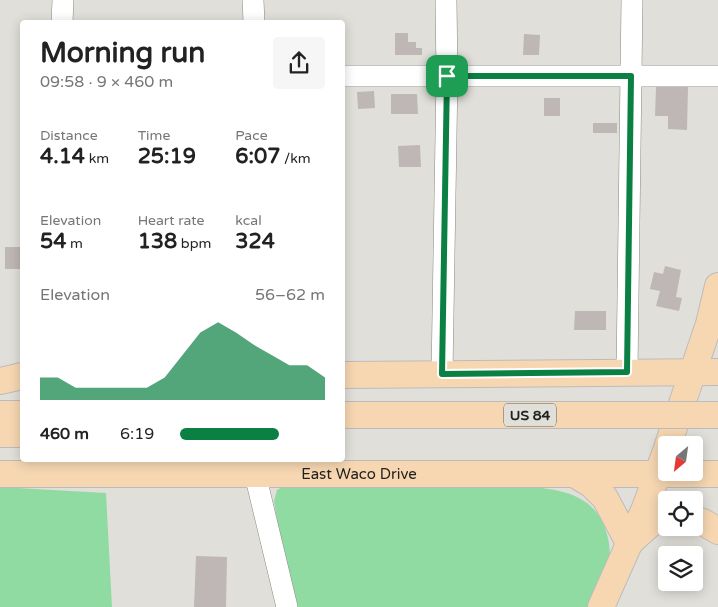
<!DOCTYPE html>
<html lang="en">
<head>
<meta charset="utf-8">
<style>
  :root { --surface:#fff; --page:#f6f6f6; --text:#222; --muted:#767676; --accent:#0b8043 }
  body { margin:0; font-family:"Varela Round",sans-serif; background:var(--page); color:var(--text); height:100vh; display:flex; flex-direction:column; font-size:19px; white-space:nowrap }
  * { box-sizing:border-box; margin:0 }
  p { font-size:16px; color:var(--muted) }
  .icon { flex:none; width:28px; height:28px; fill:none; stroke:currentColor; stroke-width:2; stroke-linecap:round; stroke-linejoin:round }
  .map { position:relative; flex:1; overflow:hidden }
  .side { position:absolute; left:20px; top:20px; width:325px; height:442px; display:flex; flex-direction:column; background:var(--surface); border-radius:5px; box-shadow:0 2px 12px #0003 }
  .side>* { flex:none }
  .needle { width:32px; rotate:209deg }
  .buttons { position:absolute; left:658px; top:436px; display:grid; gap:10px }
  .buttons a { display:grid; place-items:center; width:45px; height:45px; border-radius:5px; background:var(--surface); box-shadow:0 2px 12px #0003; font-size:25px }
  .pin { position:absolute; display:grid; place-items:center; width:42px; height:42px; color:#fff; margin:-21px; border-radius:10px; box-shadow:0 2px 8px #0006 }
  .round { display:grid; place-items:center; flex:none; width:52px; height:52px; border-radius:5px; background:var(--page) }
  .head { display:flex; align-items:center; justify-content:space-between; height:85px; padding:0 20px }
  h1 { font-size:28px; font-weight:700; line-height:38px }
  .figures { display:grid; grid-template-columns:repeat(3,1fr); gap:8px; height:85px; padding:5px 20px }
  .figures div { display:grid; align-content:center }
  .figures b { font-size:21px; font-weight:700 }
  .figures small { font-size:14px; font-weight:400 }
  .figures p { font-size:14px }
  .chart { height:140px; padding:10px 20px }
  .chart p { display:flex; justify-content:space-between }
  .chart svg { width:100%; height:90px; margin-top:5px; fill:var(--accent); opacity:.7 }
  ul { padding:0 20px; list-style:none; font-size:16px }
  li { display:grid; grid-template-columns:80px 60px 1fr; align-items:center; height:38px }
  li i { height:12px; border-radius:6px; background:var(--accent) }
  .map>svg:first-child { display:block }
</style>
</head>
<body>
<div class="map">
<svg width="718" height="607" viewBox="0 0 718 607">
  <rect width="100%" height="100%" fill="#e1dfd9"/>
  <path fill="#90dba2" d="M284 486H526C560 490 594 493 606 531 609 540 611 553 609 561 607 573 594 595 589 607H297L279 532 274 501 277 490Z
    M0 487 106 493 112 607H0Z"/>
  <path fill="#beb7b5" d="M395 33H408V42H416V48H422V55H395Z
    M524 34 540 35 539 55H523Z
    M656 87H688L687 130 668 129V116H655Z
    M374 91 375 108 358 109 357 92Z
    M391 94H417L418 114H391Z
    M544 98H560V116H544Z
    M593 123H617V133H593Z
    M420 145 421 167H399L398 146Z
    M5 247H22V269H5Z
    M665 266 681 270 676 297 682 298 679 311 656 306 660 291 650 289 654 272 663 274Z
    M575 311H606V330H574Z
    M196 556 227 557 226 607H194Z"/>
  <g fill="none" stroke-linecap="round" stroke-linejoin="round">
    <g stroke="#898882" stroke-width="22">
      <path id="minor" d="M253 0 254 22
        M62 22 63 0
        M342 76H718
        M627 372 632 0
        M442 374 447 76 446 0
        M255 460V474L287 607"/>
    </g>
    <g stroke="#bcbcbc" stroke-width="28">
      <g id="major">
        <path d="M342 375 718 372"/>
        <path d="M0 381 22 376"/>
        <path d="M0 414H22"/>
        <path d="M0 434H22"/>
        <path d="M668 445 709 324 718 286"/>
        <path id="s1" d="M0 474H718"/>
        <path d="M574 474 592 485 605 498 629 543 650 524 666 517"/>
        <path d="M694 519 703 522 718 531"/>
        <path d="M601 607 645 508 666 451"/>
      </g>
    </g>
    <use href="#minor" stroke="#fff" stroke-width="21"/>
    <use href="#major" stroke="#f7d7b2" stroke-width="26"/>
    <g stroke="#bcbcbc" stroke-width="28" stroke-linecap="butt">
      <path id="major-bridge" d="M342 415H718"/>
    </g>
    <use href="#major-bridge" stroke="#f7d7b2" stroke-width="26"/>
  </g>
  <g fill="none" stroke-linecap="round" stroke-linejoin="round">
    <g stroke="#fff" stroke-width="10">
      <path id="route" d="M447 76H631L627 372 442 374Z"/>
    </g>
    <use href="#route" stroke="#0b8043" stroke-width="6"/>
  </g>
  <g text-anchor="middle" stroke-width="4.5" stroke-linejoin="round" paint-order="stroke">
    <rect fill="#e1dfd9" stroke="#5b5a57" stroke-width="1" x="504" y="403.5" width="52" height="23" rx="4"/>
    <g font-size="14" font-weight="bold" fill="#21211f">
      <text x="530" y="420">US 84</text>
    </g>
    <g font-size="15" fill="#21211f" stroke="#e1dfd9">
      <text dy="5" stroke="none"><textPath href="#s1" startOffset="359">East Waco Drive</textPath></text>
    </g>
  </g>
</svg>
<div class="buttons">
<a><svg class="needle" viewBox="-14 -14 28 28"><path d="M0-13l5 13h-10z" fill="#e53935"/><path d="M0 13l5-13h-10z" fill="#767676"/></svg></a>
<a><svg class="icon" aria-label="locate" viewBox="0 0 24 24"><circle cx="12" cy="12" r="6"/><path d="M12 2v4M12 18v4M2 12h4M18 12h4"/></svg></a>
<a><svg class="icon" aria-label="layers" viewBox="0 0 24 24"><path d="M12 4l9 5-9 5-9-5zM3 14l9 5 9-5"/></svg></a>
</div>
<div class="pin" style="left:447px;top:76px;background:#1e9e55"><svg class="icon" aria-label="arrive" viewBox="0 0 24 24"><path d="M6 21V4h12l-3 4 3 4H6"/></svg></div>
<section class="side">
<div class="head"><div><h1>Morning run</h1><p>09:58 · 9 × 460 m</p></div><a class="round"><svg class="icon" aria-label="share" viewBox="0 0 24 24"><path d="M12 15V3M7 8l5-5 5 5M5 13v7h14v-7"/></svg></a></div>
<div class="figures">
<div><p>Distance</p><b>4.14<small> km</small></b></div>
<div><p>Time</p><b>25:19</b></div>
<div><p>Pace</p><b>6:07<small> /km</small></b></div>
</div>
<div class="figures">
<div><p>Elevation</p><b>54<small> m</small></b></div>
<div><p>Heart rate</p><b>138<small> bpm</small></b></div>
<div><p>kcal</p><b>324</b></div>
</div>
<div class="chart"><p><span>Elevation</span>56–62 m</p>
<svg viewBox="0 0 160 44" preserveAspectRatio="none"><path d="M0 44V33L10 33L20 38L30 38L40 38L50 38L60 38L70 33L80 22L90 11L100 6L110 11L120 17L130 22L140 27L150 27L160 33V44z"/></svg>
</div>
<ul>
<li><b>460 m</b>6:19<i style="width:68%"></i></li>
</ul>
</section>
</div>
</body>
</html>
